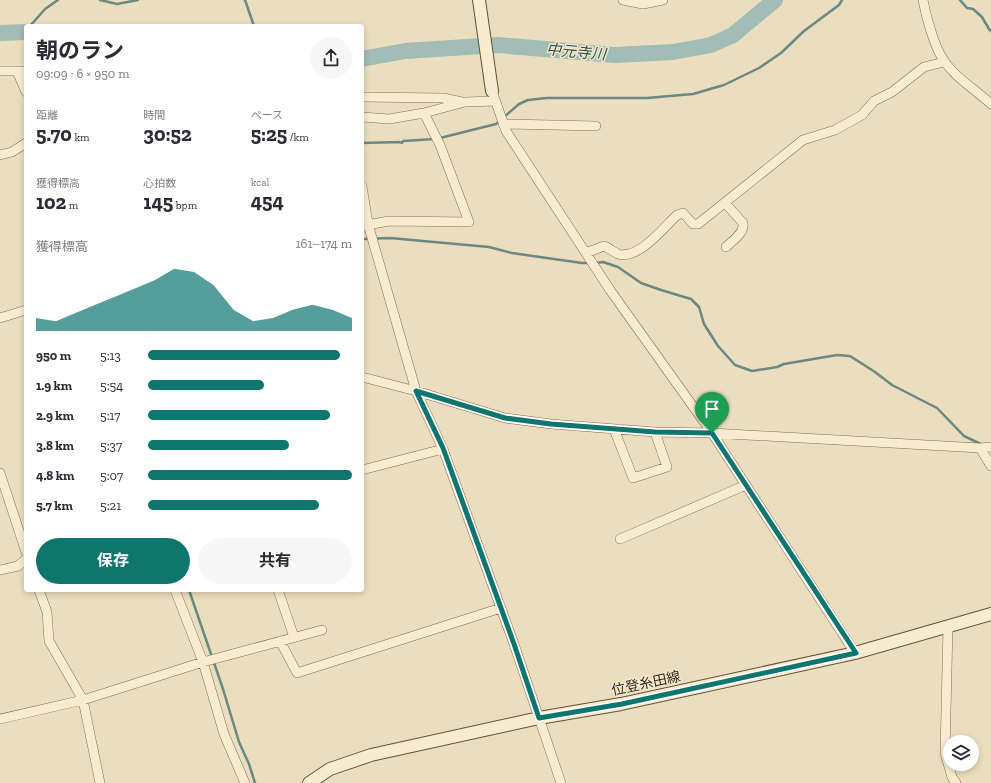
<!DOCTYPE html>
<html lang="ja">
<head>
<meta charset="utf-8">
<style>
  :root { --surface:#fff; --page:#f7f7f7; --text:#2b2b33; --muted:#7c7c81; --accent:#0f766e }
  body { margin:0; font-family:"Zilla Slab","Noto Sans JP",serif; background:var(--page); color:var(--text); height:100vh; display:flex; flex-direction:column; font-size:15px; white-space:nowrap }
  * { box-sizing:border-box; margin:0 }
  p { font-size:13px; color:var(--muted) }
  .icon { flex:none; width:22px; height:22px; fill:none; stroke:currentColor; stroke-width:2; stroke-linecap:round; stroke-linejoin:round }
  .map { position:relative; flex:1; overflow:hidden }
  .drawer { position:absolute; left:24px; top:24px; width:340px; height:568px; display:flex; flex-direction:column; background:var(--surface); border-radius:4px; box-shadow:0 2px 6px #0003 }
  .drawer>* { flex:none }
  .tools { position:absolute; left:943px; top:735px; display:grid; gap:8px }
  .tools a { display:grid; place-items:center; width:36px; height:36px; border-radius:50%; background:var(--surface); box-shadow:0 2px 6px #0003; font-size:20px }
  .pin { position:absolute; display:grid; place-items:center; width:34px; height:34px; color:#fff; margin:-41px -17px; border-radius:50% 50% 50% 0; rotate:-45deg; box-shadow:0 0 4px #0007 }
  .pin .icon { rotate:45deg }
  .round { display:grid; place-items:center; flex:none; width:42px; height:42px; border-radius:21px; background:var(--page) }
  .head { display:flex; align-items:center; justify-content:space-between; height:68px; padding:0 12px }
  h1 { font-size:22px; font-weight:700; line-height:30px }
  .stats { display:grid; grid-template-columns:repeat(3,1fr); gap:6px; height:68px; padding:4px 12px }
  .stats div { display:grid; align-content:center }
  .stats b { font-size:20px; font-weight:700 }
  .stats small { font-size:11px; font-weight:400 }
  .stats p { font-size:11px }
  .chart { height:112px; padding:8px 12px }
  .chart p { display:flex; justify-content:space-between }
  .chart svg { width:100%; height:72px; margin-top:4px; fill:var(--accent); opacity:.7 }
  .button { display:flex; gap:8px; margin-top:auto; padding:8px 12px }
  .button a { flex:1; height:46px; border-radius:24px; background:var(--accent); color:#fff; font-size:16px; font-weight:700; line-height:46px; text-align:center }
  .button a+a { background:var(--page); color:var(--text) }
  ul { padding:0 12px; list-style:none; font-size:13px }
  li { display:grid; grid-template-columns:64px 48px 1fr; align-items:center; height:30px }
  li i { height:10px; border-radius:5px; background:var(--accent) }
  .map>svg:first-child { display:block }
</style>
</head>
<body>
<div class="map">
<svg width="991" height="783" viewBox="0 0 991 783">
  <rect width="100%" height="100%" fill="#ebdebe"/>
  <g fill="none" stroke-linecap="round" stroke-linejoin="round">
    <path stroke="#698982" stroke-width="2.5" d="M100 0 117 4 138 0
      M245 0 254 26
      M960 0 967 8 973 9 982 17 989 29 991 31
      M30 26 45 9 58 0
      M504 117 519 104 528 100 547 98H647L693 94 724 85 759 68 781 53 804 31 839 5 842 0
      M440 138 496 124 500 121
      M362 143 400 142 402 143 403 141 435 139
      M362 239 390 238 489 247 512 253 582 263H589
      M596 263 603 262 618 267 641 283 661 290 691 299 699 307 704 324 718 346 735 365 752 371 777 367 784 364 837 355 850 356 875 372 892 385 937 408 964 436 983 445
      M189 590 223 689 239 742 249 764 255 783"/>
    <path stroke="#a1bdb5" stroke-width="16" d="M0 33 26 32
      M362 59 405 51 498 45 614 55 673 52 711 45 733 35 775 0"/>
    <g stroke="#826f58" stroke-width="10">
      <path id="street" d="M623 0 643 4 663 0
        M923 0C926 16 934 46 943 59 954 77 976 90 991 104
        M0 71H26
        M17 71 26 92
        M492 91 506 131 610 290 712 433 855 653
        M362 97 443 98 462 102
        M362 117 389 119 424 113 465 102 495 101
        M503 124 596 126
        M0 155 12 152 26 143
        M362 186 368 224 416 391 443 449 514 644 561 783
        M725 203 743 223C745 233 732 241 726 247
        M362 226 389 221 469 222 440 145 424 113
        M586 253 604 246C609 248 614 252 618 254 639 260 664 227 677 215L683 213 693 224H698L803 140 835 130 862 115 874 101 892 92 924 67 940 63
        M0 318 26 310
        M362 377 416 391 505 418 551 424 655 432 712 433 980 448 991 447
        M614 429 633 478 667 467 655 432
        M980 448 991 466
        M362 470 443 449
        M0 473 26 552
        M620 539 746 485
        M0 570 18 566 26 559
        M39 590 47 612 49 641 83 700 100 783
        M175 590 203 662 224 734 245 783
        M278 590 294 637
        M948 627 945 753 952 777 956 783
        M280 641 297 673 501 608
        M0 719 83 700 203 662 322 630"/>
    </g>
    <g stroke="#64503b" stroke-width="14">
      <path id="secondary" d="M479 0 492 91
        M309 783 330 769 371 755 539 718 621 704 855 653 991 614"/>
    </g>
    <use href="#street" stroke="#f7ebd0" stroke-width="9"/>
    <use href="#secondary" stroke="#f7ebd0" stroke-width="12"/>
  </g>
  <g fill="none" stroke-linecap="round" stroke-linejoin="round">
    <g stroke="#fff" stroke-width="8">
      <path id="route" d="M416 391 505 418 551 424 655 432 712 433 856 653 622 704 539 718 514 644 443 448Z"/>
    </g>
    <use href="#route" stroke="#0f766e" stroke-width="5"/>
  </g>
  <g text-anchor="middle" stroke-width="3" stroke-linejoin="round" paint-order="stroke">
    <g font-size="14" fill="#32271c" stroke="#f3e8cd">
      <text transform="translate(646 683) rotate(-12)" y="5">位登糸田線</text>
    </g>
    <g font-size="15" font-style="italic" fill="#2b514f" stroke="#f3e8cd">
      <text transform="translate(576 52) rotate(5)" y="5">中元寺川</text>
    </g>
  </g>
</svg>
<div class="tools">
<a><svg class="icon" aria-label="layers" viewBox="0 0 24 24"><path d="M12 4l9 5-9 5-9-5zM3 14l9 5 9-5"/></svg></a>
</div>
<div class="pin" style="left:712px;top:433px;background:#1e9e55"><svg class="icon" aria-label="arrive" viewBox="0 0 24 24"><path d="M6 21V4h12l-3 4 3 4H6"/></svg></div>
<section class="drawer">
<div class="head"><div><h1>朝のラン</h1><p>09:09 · 6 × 950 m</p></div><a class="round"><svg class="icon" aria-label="share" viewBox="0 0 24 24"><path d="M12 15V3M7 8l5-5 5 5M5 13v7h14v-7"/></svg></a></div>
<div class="stats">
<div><p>距離</p><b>5.70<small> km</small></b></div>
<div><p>時間</p><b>30:52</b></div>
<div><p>ペース</p><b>5:25<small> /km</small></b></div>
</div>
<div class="stats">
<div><p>獲得標高</p><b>102<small> m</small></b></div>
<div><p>心拍数</p><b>145<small> bpm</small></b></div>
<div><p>kcal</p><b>454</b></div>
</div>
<div class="chart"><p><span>獲得標高</span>161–174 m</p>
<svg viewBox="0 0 160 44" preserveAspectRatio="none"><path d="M0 44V36L10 38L20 33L30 28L40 23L50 18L60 13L70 6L80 8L90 16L100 31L110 38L120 36L130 31L140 28L150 31L160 36V44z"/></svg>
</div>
<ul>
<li><b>950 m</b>5:13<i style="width:94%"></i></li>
<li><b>1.9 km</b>5:54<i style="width:57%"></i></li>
<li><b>2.9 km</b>5:17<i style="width:89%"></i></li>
<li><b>3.8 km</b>5:37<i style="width:69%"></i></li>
<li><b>4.8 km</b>5:07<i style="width:100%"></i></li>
<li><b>5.7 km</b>5:21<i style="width:84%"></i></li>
</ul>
<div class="button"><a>保存</a><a>共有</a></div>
</section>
</div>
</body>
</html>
